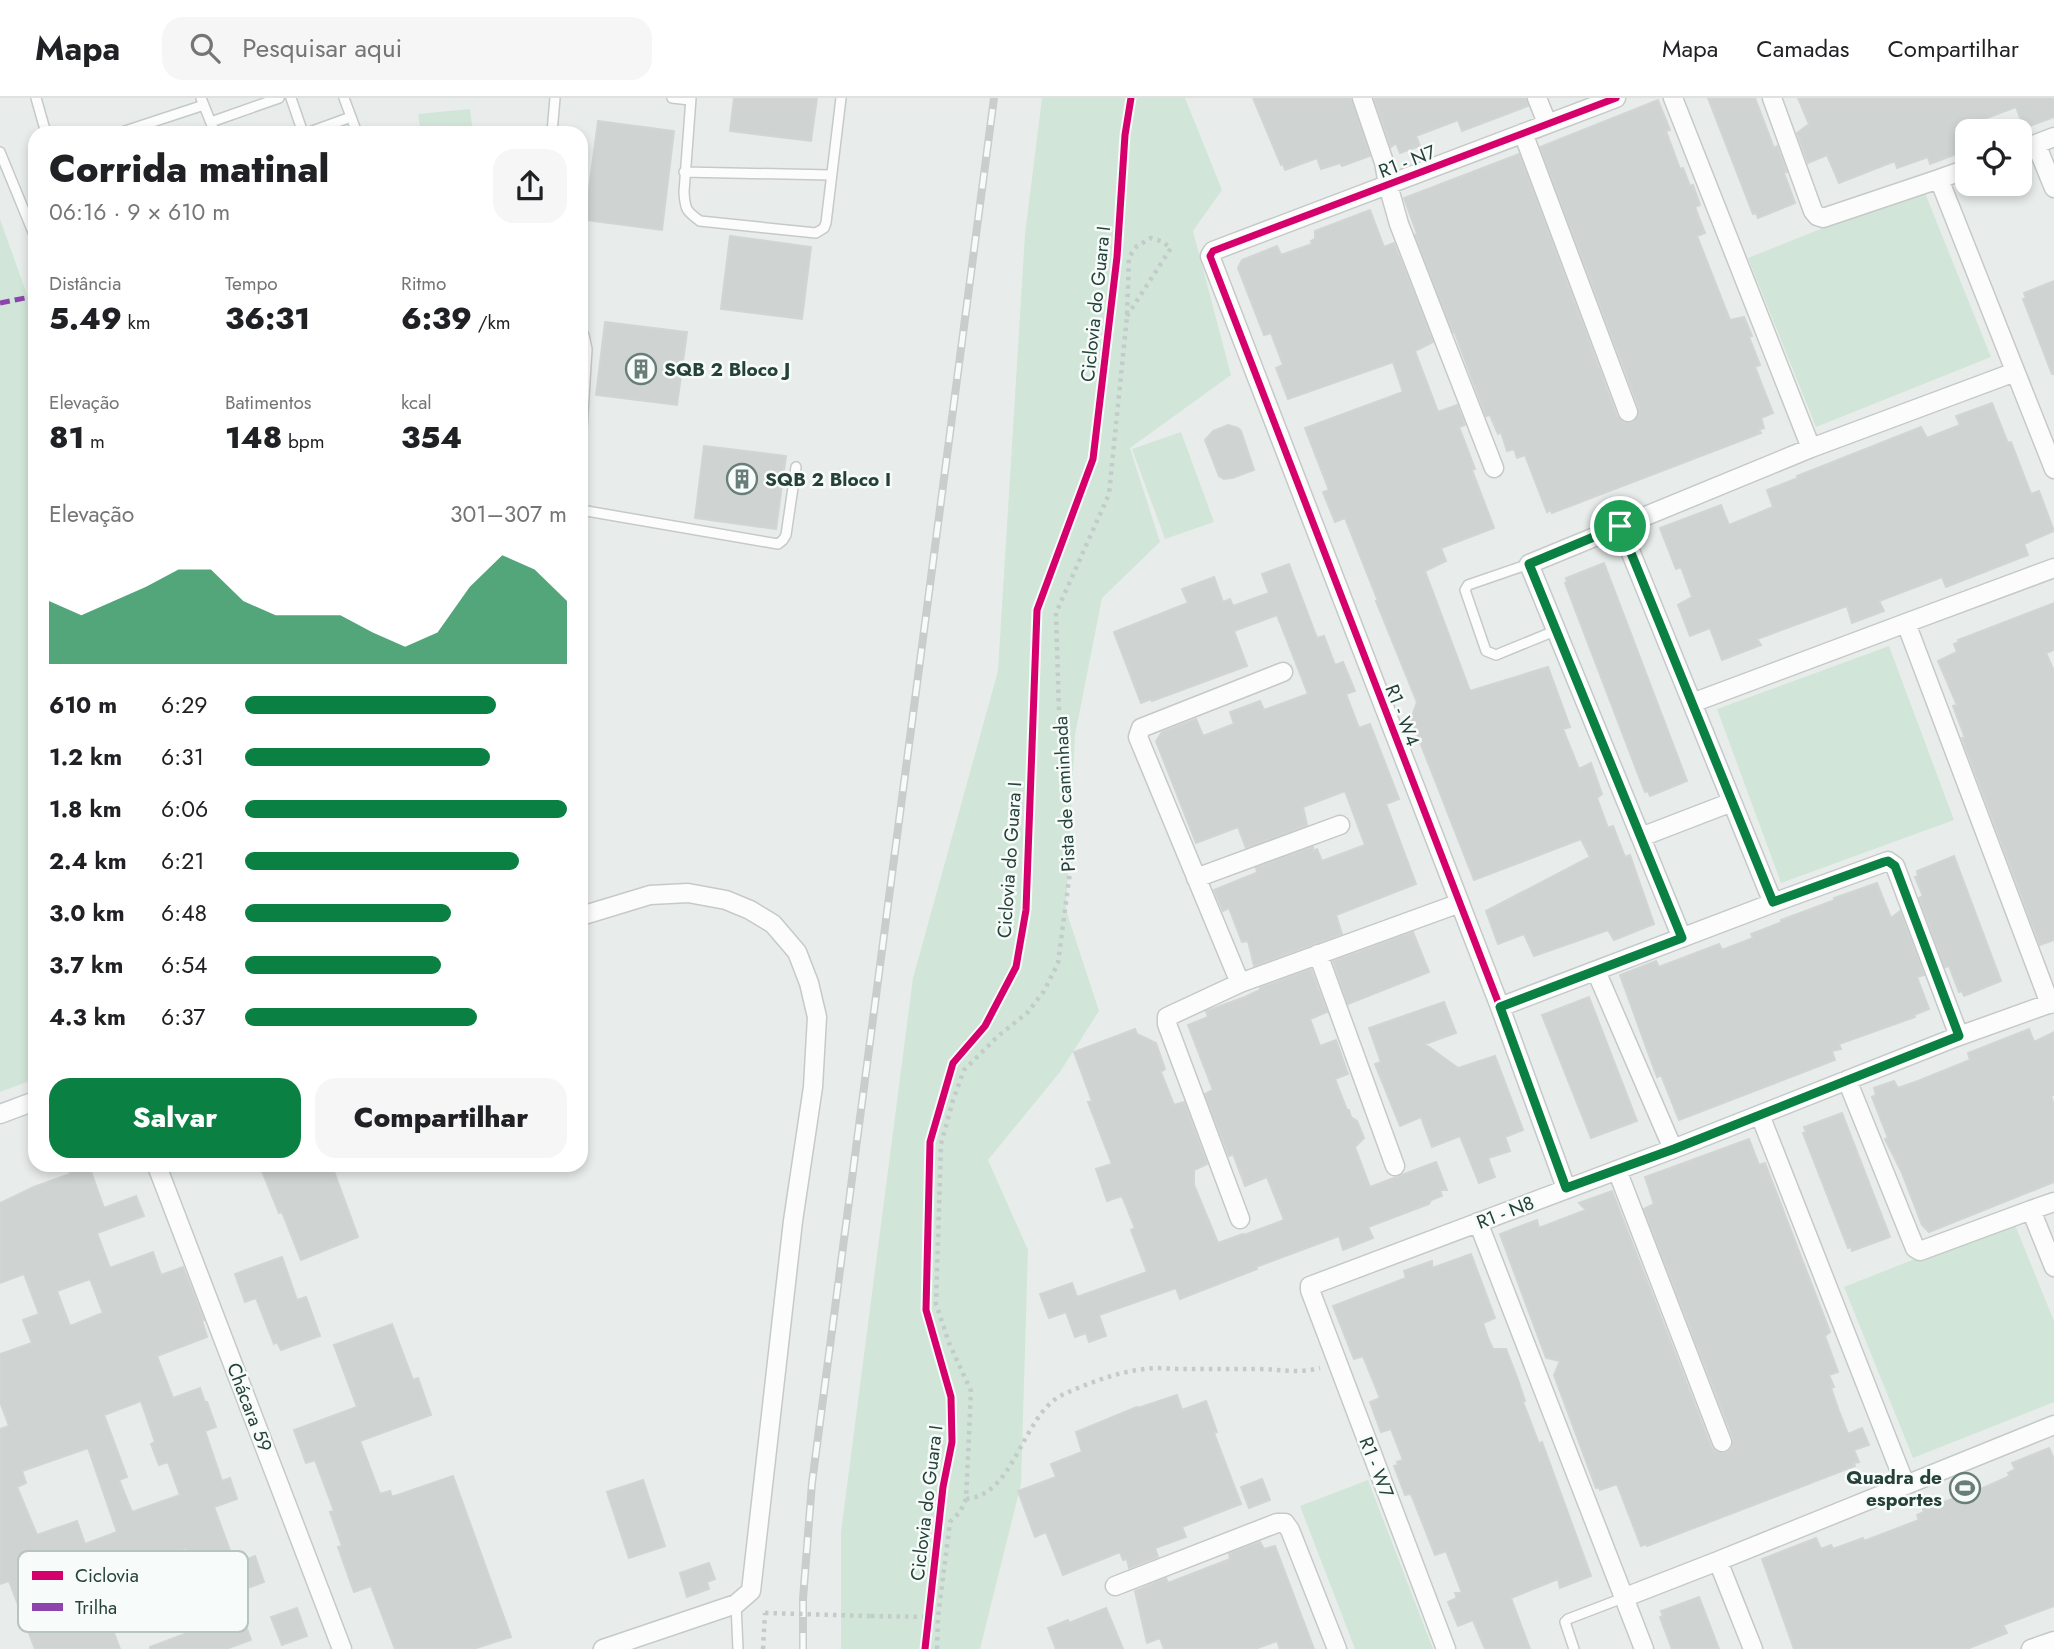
<!DOCTYPE html>
<html lang="pt">
<head>
<meta charset="utf-8">
<style>
  :root { --surface:#fff; --page:#f6f6f6; --text:#202124; --muted:#757577; --line:#e0e0e0; --accent:#0b8043 }
  body { margin:0; font-family:Jost,sans-serif; background:var(--page); color:var(--text); height:100vh; display:flex; flex-direction:column; font-size:26px; white-space:nowrap }
  * { box-sizing:border-box; margin:0 }
  p { font-size:23px; color:var(--muted) }
  .icon { flex:none; width:38px; height:38px; fill:none; stroke:currentColor; stroke-width:2; stroke-linecap:round; stroke-linejoin:round }
  .map { position:relative; flex:1; overflow:hidden }
  .panel { position:absolute; left:28px; top:28px; width:560px; height:1046px; display:flex; flex-direction:column; background:var(--surface); border-radius:21px; box-shadow:0 4px 10px #0003 }
  .panel>* { flex:none }
  .buttons { position:absolute; left:1955px; top:21px; display:grid; gap:14px }
  .buttons a { display:grid; place-items:center; width:77px; height:77px; border-radius:14px; background:var(--surface); box-shadow:0 4px 10px #0003; font-size:35px }
  .pin { position:absolute; display:grid; place-items:center; width:60px; height:60px; color:#fff; margin:-30px; border:4px solid #fff; border-radius:50%; box-shadow:0 2px 7px #0007 }
  .round { display:grid; place-items:center; flex:none; width:74px; height:74px; border-radius:21px; background:var(--page) }
  .head { display:flex; align-items:center; justify-content:space-between; height:119px; padding:0 21px }
  h1 { font-size:38px; font-weight:800; line-height:52px }
  .metrics { display:grid; grid-template-columns:repeat(3,1fr); gap:10px; height:119px; padding:7px 21px }
  .metrics div { display:grid; align-content:center }
  .metrics b { font-size:30px; font-weight:800 }
  .metrics small { font-size:19px; font-weight:400 }
  .metrics p { font-size:19px }
  .chart { height:196px; padding:14px 21px }
  .chart p { display:flex; justify-content:space-between }
  .chart svg { width:100%; height:126px; margin-top:7px; fill:var(--accent); opacity:.7 }
  .action { display:flex; gap:14px; margin-top:auto; padding:14px 21px }
  .action a { flex:1; height:80px; border-radius:21px; background:var(--accent); color:#fff; font-size:28px; font-weight:800; line-height:80px; text-align:center }
  .action a+a { background:var(--page); color:var(--text) }
  ul { padding:0 21px; list-style:none; font-size:23px }
  li { display:grid; grid-template-columns:112px 84px 1fr; align-items:center; height:52px }
  li i { height:18px; border-radius:9px; background:var(--accent) }
  header { display:flex; align-items:center; gap:42px; box-sizing:border-box; height:98px; padding:0 35px; background:var(--surface); border-bottom:2px solid var(--line) }
  header strong { font-size:33px }
  nav { display:flex; gap:38px; margin-inline-start:auto; font-size:24px }
  .search { width:490px; height:63px; background:var(--page); display:flex; align-items:center; gap:18px; box-sizing:border-box; padding:0 24px; border-radius:21px; color:var(--muted); font-size:26px }
  .map>svg:first-child { display:block }
</style>
</head>
<body>
<header>
<strong>Mapa</strong>
<div class="search"><svg class="icon" aria-label="search" viewBox="0 0 24 24"><circle cx="10" cy="10" r="6"/><path d="M15 15l6 6"/></svg>Pesquisar aqui</div>
<nav><a>Mapa</a><a>Camadas</a><a>Compartilhar</a></nav>
</header>
<div class="map">
<svg width="2054" height="1551" viewBox="0 0 2054 1551">
  <rect width="100%" height="100%" fill="#e8edeb"/>
  <path fill="#d1e6d8" d="M1042 0H1185L1222 92 1193 133 1231 277 1130 350 1160 444 1102 500 1075 637 1066 812 1099 913 1060 974 988 1062 1028 1152 1021 1386 980 1551H841V1434L913 880 998 573 1025 136Z
    M470 11 473 35H421L418 16Z
    M1923 90 1991 259 1816 329 1748 160Z
    M0 121 35 219V981L0 994Z
    M1181 334 1214 424 1165 441 1132 351Z
    M1889 548 1954 722 1781 785 1717 611Z
    M2013 1122 2054 1223V1304L1913 1360 1844 1189Z
    M1368 1382 1433 1551H1355L1300 1408Z"/>
  <path fill="#cfd4d2" stroke="#d1d6d4" stroke-width="2" fill-rule="evenodd" d="M734 0H817L811 43 730 33Z
    M1253 0H1351L1370 58 1342 68 1340 65 1321 71 1317 60 1285 72 1283 66 1281 67Z
    M1374 0H1526L1528 8 1462 33 1458 22 1416 38 1420 48 1400 55 1396 45 1391 49Z
    M1708 0H1755L1774 50 1777 48 1787 74 1784 75 1795 105 1758 120 1756 115 1753 116Z
    M1798 0H2054V19L2024 30 2016 9 1984 21 1989 33H1967V46L1959 49 1962 54 1930 66 1928 59 1897 70 1895 63 1839 85 1827 57 1808 65 1797 35 1809 26Z
    M1658 2 1670 32 1666 33 1680 71 1683 70 1690 88 1693 87 1700 107 1695 109 1705 135 1697 138 1730 222 1744 219 1752 238 1749 239 1760 267 1755 269 1773 315 1761 320 1764 330 1759 332 1761 335 1552 415 1551 412 1547 414 1525 357 1517 360 1514 351 1507 353 1501 334 1498 336 1490 317 1486 318 1454 233 1453 234 1415 137 1417 136 1404 100 1519 56 1617 318 1625 325 1633 324 1639 317V310L1540 49Z
    M598 23 674 33 662 132 585 122Z
    M1370 112 1384 149 1394 145 1433 244 1415 253 1438 314 1457 307 1465 327 1459 329 1475 371 1472 372 1494 430 1441 450 1446 463 1425 473 1470 593 1548 569 1570 629 1563 631 1579 671 1591 665 1602 696 1597 700 1608 730 1613 728 1625 759 1630 757 1654 826 1614 842 1608 832 1534 858 1524 836 1498 846 1486 813 1590 759 1581 741 1474 782 1411 621 1417 604 1376 503H1378L1345 420 1335 424 1323 394 1329 392 1305 330 1403 294 1393 264 1288 301 1276 270 1283 267 1271 235 1264 237 1238 170 1242 162 1277 148 1281 157 1312 146 1311 143 1315 141V133Z
    M730 138 811 149 802 221 721 211Z
    M2054 183V276H2052L2023 201 2026 200 2024 195Z
    M605 224 687 234 677 307 596 297Z
    M1992 305 2008 345 2011 344 2031 396 2039 393 2054 433 2024 446 2028 457 1946 489 1942 479 1879 503 1884 513 1852 525 1847 508 1757 541 1761 547 1722 562 1710 530 1690 538 1678 507 1692 499 1681 469 1676 471 1660 430 1721 407 1729 427 1773 409 1767 392 1798 380 1797 378 1921 329 1927 340 1960 327 1956 318Z
    M1228 327 1238 330 1241 333 1254 372 1232 380 1224 381 1219 378 1205 342 1213 333Z
    M704 348 786 358 776 431 695 420Z
    M1604 465 1687 683 1650 698 1648 693 1645 694 1633 663 1565 485H1567L1566 480Z
    M1289 466 1317 540 1324 538 1335 567 1343 564 1355 593 1346 596 1359 630 1370 626 1399 701 1386 706 1416 786 1336 817 1342 836 1254 868 1248 843 1242 844 1229 810 1223 813 1214 792 1256 775 1257 774 1256 770 1313 749V753L1317 751 1322 763 1365 747 1345 693 1303 709 1307 727 1246 750 1238 729 1196 745 1156 643 1162 634 1196 621 1203 638 1234 626 1230 614 1260 603 1264 612 1308 596 1277 517 1234 533 1247 568 1152 603 1151 601 1141 605 1114 534 1188 505 1182 491 1214 479 1223 504 1230 501 1233 508 1269 495 1262 476Z
    M2054 505V552L2046 555 2054 573V842L2040 847 1962 640H1965L1953 608 1957 607 1938 563 1957 554 1954 546 1959 544 1958 542Z
    M1954 758 2001 883 1964 898 1962 893 1959 894 1949 868 1945 869 1919 800 1923 798 1915 779 1918 778 1917 773Z
    M1877 785 1891 820 1900 813 1924 877 1917 879 1929 911 1914 917 1915 919 1839 946 1841 951 1832 953 1835 962 1679 1022 1661 977 1657 979 1620 877 1656 863 1659 869 1719 846 1722 852 1753 840 1751 836 1782 824 1781 822 1835 802 1834 800Z
    M1413 834 1429 874 1348 906 1333 863Z
    M1311 871 1327 914 1310 921 1320 948 1336 942 1348 976 1335 981 1347 1012H1349L1351 1019 1357 1023 1364 1040 1355 1049 1370 1089 1436 1064 1447 1092H1440L1442 1098 1431 1102 1429 1106 1368 1129 1373 1140 1343 1152 1339 1138 1256 1169 1257 1171 1180 1201 1176 1190 1099 1217 1106 1238 1089 1244 1086 1235 1075 1239 1066 1214 1049 1220 1040 1196 1072 1185 1077 1199 1147 1174 1131 1132 1135 1130 1122 1098 1107 1103 1096 1071 1112 1066 1088 1004 1092 1003 1074 954 1135 931 1137 936 1156 945 1165 971 1161 974 1174 1007 1184 1004 1207 1066 1194 1072V1087L1218 1145 1243 1136 1244 1137 1284 1122 1267 1079 1245 1088 1233 1056 1229 1058 1205 996 1213 992 1188 927 1208 919 1206 913 1245 899 1260 892V890Z
    M1589 899 1637 1023 1591 1040 1542 917Z
    M1444 904 1456 935 1425 946 1458 970 1495 958 1523 1032 1505 1039 1510 1053 1488 1060 1495 1079 1479 1085 1460 1038 1432 1049 1421 1019 1400 1028 1375 966 1381 964 1369 930Z
    M2029 931 2034 944 2054 934V997L2051 998 2054 1006V1084L1929 1134 1922 1127 1902 1075 1885 1041 1888 1040 1872 999 1876 997 1874 990 1894 983 1898 990 1918 983 1970 962 1968 955Z
    M1842 1015 1890 1139 1852 1153 1851 1149 1848 1150 1803 1035 1806 1034 1804 1029Z
    M1749 1041 1759 1067 1765 1065 1830 1234 1825 1238 1838 1274 1829 1277 1834 1289 1831 1290 1839 1313 1848 1336 1862 1330 1869 1347 1854 1352 1859 1364 1854 1365 1855 1368 1647 1448 1646 1446 1641 1448 1617 1386 1600 1392 1599 1389 1596 1390 1554 1277 1560 1263 1546 1260 1500 1136 1537 1122 1539 1130 1586 1112 1579 1105 1612 1093 1711 1348 1715 1353 1725 1355 1731 1351 1733 1340 1644 1111 1654 1106 1645 1079Z
    M67 1068H89L104 1110 136 1098 144 1118 97 1135 110 1170 153 1154 161 1177 183 1169 204 1222H202L207 1239 157 1258 173 1300 200 1290 205 1304H207L216 1329 205 1333 222 1383 230 1380 237 1401 214 1409 235 1466 255 1458 264 1484 234 1495 251 1542 226 1551H150V1549L185 1536 169 1495 198 1484 186 1450 151 1462 164 1501 144 1508 128 1465 74 1484 89 1523 107 1516 120 1551H35L9 1483 0 1486V1331L9 1328 0 1304V1256L32 1245 23 1222 39 1216 24 1176 0 1185V1105L34 1089 70 1076ZM90 1181 103 1215 70 1228 57 1193ZM141 1303 155 1344 151 1346 159 1367 168 1364 180 1397 132 1414 119 1382 127 1379 104 1317ZM88 1350 117 1434 85 1446 77 1423 37 1437 17 1389 26 1385 22 1373Z
    M260 1068H332L358 1139 301 1162 282 1114 279 1115Z
    M1471 1156 1495 1220 1483 1225 1488 1240 1493 1251H1506L1518 1282 1525 1303 1523 1304 1539 1346 1542 1344 1591 1478 1560 1490 1558 1481 1511 1500 1530 1551H1485L1473 1522 1458 1528 1448 1504 1457 1500 1455 1495H1462L1446 1453 1435 1457 1411 1396 1405 1397 1394 1368 1398 1367 1397 1364 1403 1362 1391 1331 1381 1334 1370 1304 1380 1300 1363 1258 1354 1261 1333 1208 1406 1180 1404 1173 1432 1163V1170Z
    M282 1159 297 1202 306 1199 320 1238 281 1252 277 1244 274 1246 256 1200 245 1204 235 1176Z
    M392 1226 413 1282 418 1280 431 1317 360 1343 380 1396 390 1393 392 1399 453 1378 511 1539 473 1551H395L371 1488 354 1494 338 1449 342 1448 330 1414 334 1413 315 1362 306 1365 294 1332 357 1309 334 1247Z
    M1177 1297 1182 1312 1206 1303 1217 1334 1214 1335 1241 1406 1182 1429 1186 1439 1155 1450 1158 1459 1129 1470 1127 1461 1123 1462 1120 1454 1063 1477 1046 1434 1035 1439 1018 1393 1056 1379 1051 1366 1082 1354 1076 1334 1137 1309 1138 1310Z
    M2049 1350 2054 1361V1508L2003 1527 2007 1535 1967 1551H1794L1762 1461 1816 1440 1821 1451 1831 1447 1833 1451 1863 1440 1864 1443 1919 1422 1917 1417 1924 1414 1923 1411 1955 1400 1956 1402 2010 1378 2008 1375 2015 1371 2012 1365Z
    M1262 1381 1270 1402 1249 1410 1241 1389Z
    M643 1382 665 1448 629 1460 607 1394Z
    M1260 1444 1264 1451 1275 1448 1314 1551H1280L1277 1543 1255 1551H1164L1160 1540 1147 1545 1135 1493 1166 1480 1168 1485 1230 1461 1229 1456Z
    M709 1465 715 1481 707 1484 709 1491 687 1499 680 1475Z
    M1699 1499 1719 1551H1672L1660 1519 1663 1518 1661 1513Z
    M297 1510 307 1538 282 1547 271 1519Z
    M1106 1510 1123 1551H1056L1048 1530 1068 1522 1069 1525Z"/>
  <g fill="none" stroke-linecap="round" stroke-linejoin="round">
    <g stroke="#c5cac8" stroke-width="12">
      <path id="service" d="M36 0 46 35
        M201 0 215 35
        M291 0 303 35
        M344 0 357 35
        M672 0 690 2
        M691 0 684 94C685 111 686 113 700 123L816 135 824 130 826 125 841 0
        M211 24 279 0
        M119 35 204 7
        M307 35 351 19
        M552 35 555 0
        M0 54 35 139
        M684 74 831 77
        M581 236 584 237 587 251 581 347
        M581 412 778 446 783 442 786 437 796 369
        M1529 466 1468 487 1465 492 1486 553 1496 557 1557 532
        M736 1506 738 1551
        M1574 1551 1565 1524 1568 1521 1623 1500"/>
    </g>
    <g stroke="#c5cac8" stroke-width="21">
      <path id="minor" d="M1362 0 1384 64 1388 87 1399 126 1494 370
        M1537 0 1547 25
        M1673 0 1811 350
        M1772 0 1813 113 1817 118 1823 120 1939 81
        M1523 35 1628 314
        M2036 46 2054 90
        M2020 52 2054 39
        M1967 71 1939 81 2054 371
        M1620 428 1692 605 1906 525
        M1692 605 1773 805
        M1641 739 1732 704
        M1196 780 1340 727
        M581 818 650 797 688 795 726 802 750 812 773 826 797 854 809 885 817 919 813 989 793 1123 751 1493 736 1506 603 1551
        M1682 840 1529 466 1811 350 2015 274
        M1318 856 1395 1068
        M1596 873 1673 1051
        M1240 885 1138 639 1141 630 1283 574
        M2050 906 1906 525 2054 470
        M1500 909 1773 805 1888 763 1895 768 1959 938
        M1847 982 1915 1150 1920 1153 2031 1112
        M0 1016 35 1003
        M1760 1017 1905 1386
        M157 1068 342 1551
        M1617 1072 1722 1344
        M1566 1090 1500 909 1210 158 1213 153 1616 0
        M2054 1104 2031 1112 2054 1169
        M1240 1121 1167 926V919L1240 885 1460 805
        M1478 1124 1644 1551
        M1718 1463 1753 1551
        M1115 1488 1277 1425H1285L1290 1432 1337 1551
        M1623 1500 1718 1463 2054 1327
        M1446 1551 1310 1192V1188L1673 1051 1959 938 2054 904
        M2031 1551 2054 1543"/>
    </g>
    <path stroke="#c3ccca" stroke-width="4.5" stroke-dasharray="3.5 5" stroke-linecap="butt" d="M966 1401C1016 1397 1022 1315 1064 1296 1089 1285 1117 1274 1145 1271 1157 1269 1170 1271 1182 1271 1207 1271 1232 1271 1257 1271 1280 1271 1297 1276 1320 1270
      M871 1518 938 1519
      M763 1551 765 1515
      M937 1551 938 1519 950 1424 960 1414 966 1401 971 1293 949 1245 936 1206 941 1046 953 1002 964 972 997 939 1027 915 1044 893 1058 865 1071 766 1060 648 1056 515 1109 396 1127 218 1129 159 1137 148 1151 140 1161 143 1171 150 1127 218"/>
    <use href="#service" stroke="#fcfcfc" stroke-width="9"/>
    <use href="#minor" stroke="#fcfcfc" stroke-width="18"/>
    <g stroke="#c9cdcc" stroke-width="8">
      <path id="rail" d="M803 1551V1501L812 1385 994 0"/>
    </g>
    <use href="#rail" stroke="#f7fbf9" stroke-width="5" stroke-dasharray="16" stroke-linecap="butt"/>
    <path stroke="#c3ccca" stroke-width="4.5" stroke-dasharray="3.5 5" stroke-linecap="butt" d="M765 1515 871 1518"/>
    <path stroke="#8e44ad" stroke-width="5" stroke-dasharray="10 5" stroke-linecap="butt" d="M0 205 35 198"/>
    <g stroke="#f7fbf9" stroke-width="11">
      <path id="cycleway" d="M1566 1090 1500 909 1210 158 1213 153 1616 0
        M925 1551 943 1389 952 1344 951 1299 926 1212 930 1044 953 965 985 928 1016 869 1026 812 1037 512 1093 361 1117 159 1125 37 1131 0"/>
    </g>
    <use href="#cycleway" stroke="#d6006c" stroke-width="7"/>
  </g>
  <g fill="none" stroke-linecap="round" stroke-linejoin="round">
    <g stroke="#fff" stroke-width="14">
      <path id="route" d="M1620 428 1773 804 1884 764 1888 763 1895 768 1959 938 1674 1051 1566 1090 1500 909 1682 840 1529 466Z"/>
    </g>
    <use href="#route" stroke="#0b8043" stroke-width="9"/>
  </g>
  <defs>
    <g id="building-ring" transform="scale(1.575)"><circle r="9.5" fill="#f7fbf9" stroke="#697e78" stroke-width="1.5"/><path d="M-4-6H4V6H1V3H-1V6H-4ZM-2.5-4.3h1.7v1.8h-1.7ZM.8-4.3h1.7v1.8H.8ZM-2.5-1h1.7V.8h-1.7ZM.8-1h1.7V.8H.8Z" fill="#697e78"/></g>
    <g id="stadium-ring" transform="scale(1.575)"><circle r="9.5" fill="#f7fbf9" stroke="#697e78" stroke-width="1.5"/><path d="M0-5a6.5 5 0 1 0 0 10a6.5 5 0 1 0 0-10ZM-3.5-1.8h7v3.6h-7Z" fill="#697e78"/></g>
  </defs>
  <g fill-rule="evenodd">
    <use href="#building-ring" x="641" y="271"/>
    <use href="#building-ring" x="742" y="381"/>
    <use href="#stadium-ring" x="1965" y="1390"/>
  </g>
  <g text-anchor="middle" stroke-width="5" stroke-linejoin="round" paint-order="stroke">
    <g font-size="19" fill="#24423a" stroke="#f7fbf9">
      <text transform="translate(1407 63) rotate(-21)" y="7">R1 - N7</text>
      <text transform="translate(1095 206) rotate(-84)" y="7">Ciclovia do Guara I</text>
      <text transform="translate(1403 617) rotate(69)" y="7">R1 - W4</text>
      <text transform="translate(1064 696) rotate(-93)" y="7">Pista de caminhada</text>
      <text transform="translate(1009 762) rotate(-86)" y="7">Ciclovia do Guara I</text>
      <text transform="translate(1505 1114) rotate(-21)" y="7">R1 - N8</text>
      <text transform="translate(250 1309) rotate(69)" y="7">Chácara 59</text>
      <text transform="translate(1377 1369) rotate(69)" y="7">R1 - W7</text>
      <text transform="translate(926 1405) rotate(-83)" y="7">Ciclovia do Guara I</text>
    </g>
    <g font-size="19" font-weight="bold" fill="#24423a" stroke="#f7fbf9" text-anchor="start">
      <text x="664" y="278">SQB 2 Bloco J</text>
      <text x="765" y="388">SQB 2 Bloco I</text>
      <text x="1942" y="1386" text-anchor="end">Quadra de<tspan x="1942" dy="22">esportes</tspan></text>
    </g>
  </g>
  <rect x="18" y="1453" width="230" height="81" rx="10" fill="#f7fbf9" stroke="#b8c4c0" stroke-width="2"/>
  <rect x="32" y="1473" width="31" height="9" fill="#d6006c"/>
  <rect x="32" y="1505" width="31" height="8" fill="#8e44ad"/>
  <g font-size="19" fill="#24423a">
    <text x="75" y="1484">Ciclovia</text>
    <text x="75" y="1516">Trilha</text>
  </g>
</svg>
<div class="buttons">
<a><svg class="icon" aria-label="locate" viewBox="0 0 24 24"><circle cx="12" cy="12" r="6"/><path d="M12 2v4M12 18v4M2 12h4M18 12h4"/></svg></a>
</div>
<div class="pin" style="left:1620px;top:428px;background:#1e9e55"><svg class="icon" aria-label="arrive" viewBox="0 0 24 24"><path d="M6 21V4h12l-3 4 3 4H6"/></svg></div>
<section class="panel">
<div class="head"><div><h1>Corrida matinal</h1><p>06:16 · 9 × 610 m</p></div><a class="round"><svg class="icon" aria-label="share" viewBox="0 0 24 24"><path d="M12 15V3M7 8l5-5 5 5M5 13v7h14v-7"/></svg></a></div>
<div class="metrics">
<div><p>Distância</p><b>5.49<small> km</small></b></div>
<div><p>Tempo</p><b>36:31</b></div>
<div><p>Ritmo</p><b>6:39<small> /km</small></b></div>
</div>
<div class="metrics">
<div><p>Elevação</p><b>81<small> m</small></b></div>
<div><p>Batimentos</p><b>148<small> bpm</small></b></div>
<div><p>kcal</p><b>354</b></div>
</div>
<div class="chart"><p><span>Elevação</span>301–307 m</p>
<svg viewBox="0 0 160 44" preserveAspectRatio="none"><path d="M0 44V22L10 27L20 22L30 17L40 11L50 11L60 22L70 27L80 27L90 27L100 33L110 38L120 33L130 17L140 6L150 11L160 22V44z"/></svg>
</div>
<ul>
<li><b>610 m</b>6:29<i style="width:78%"></i></li>
<li><b>1.2 km</b>6:31<i style="width:76%"></i></li>
<li><b>1.8 km</b>6:06<i style="width:100%"></i></li>
<li><b>2.4 km</b>6:21<i style="width:85%"></i></li>
<li><b>3.0 km</b>6:48<i style="width:64%"></i></li>
<li><b>3.7 km</b>6:54<i style="width:61%"></i></li>
<li><b>4.3 km</b>6:37<i style="width:72%"></i></li>
</ul>
<div class="action"><a>Salvar</a><a>Compartilhar</a></div>
</section>
</div>
</body>
</html>
